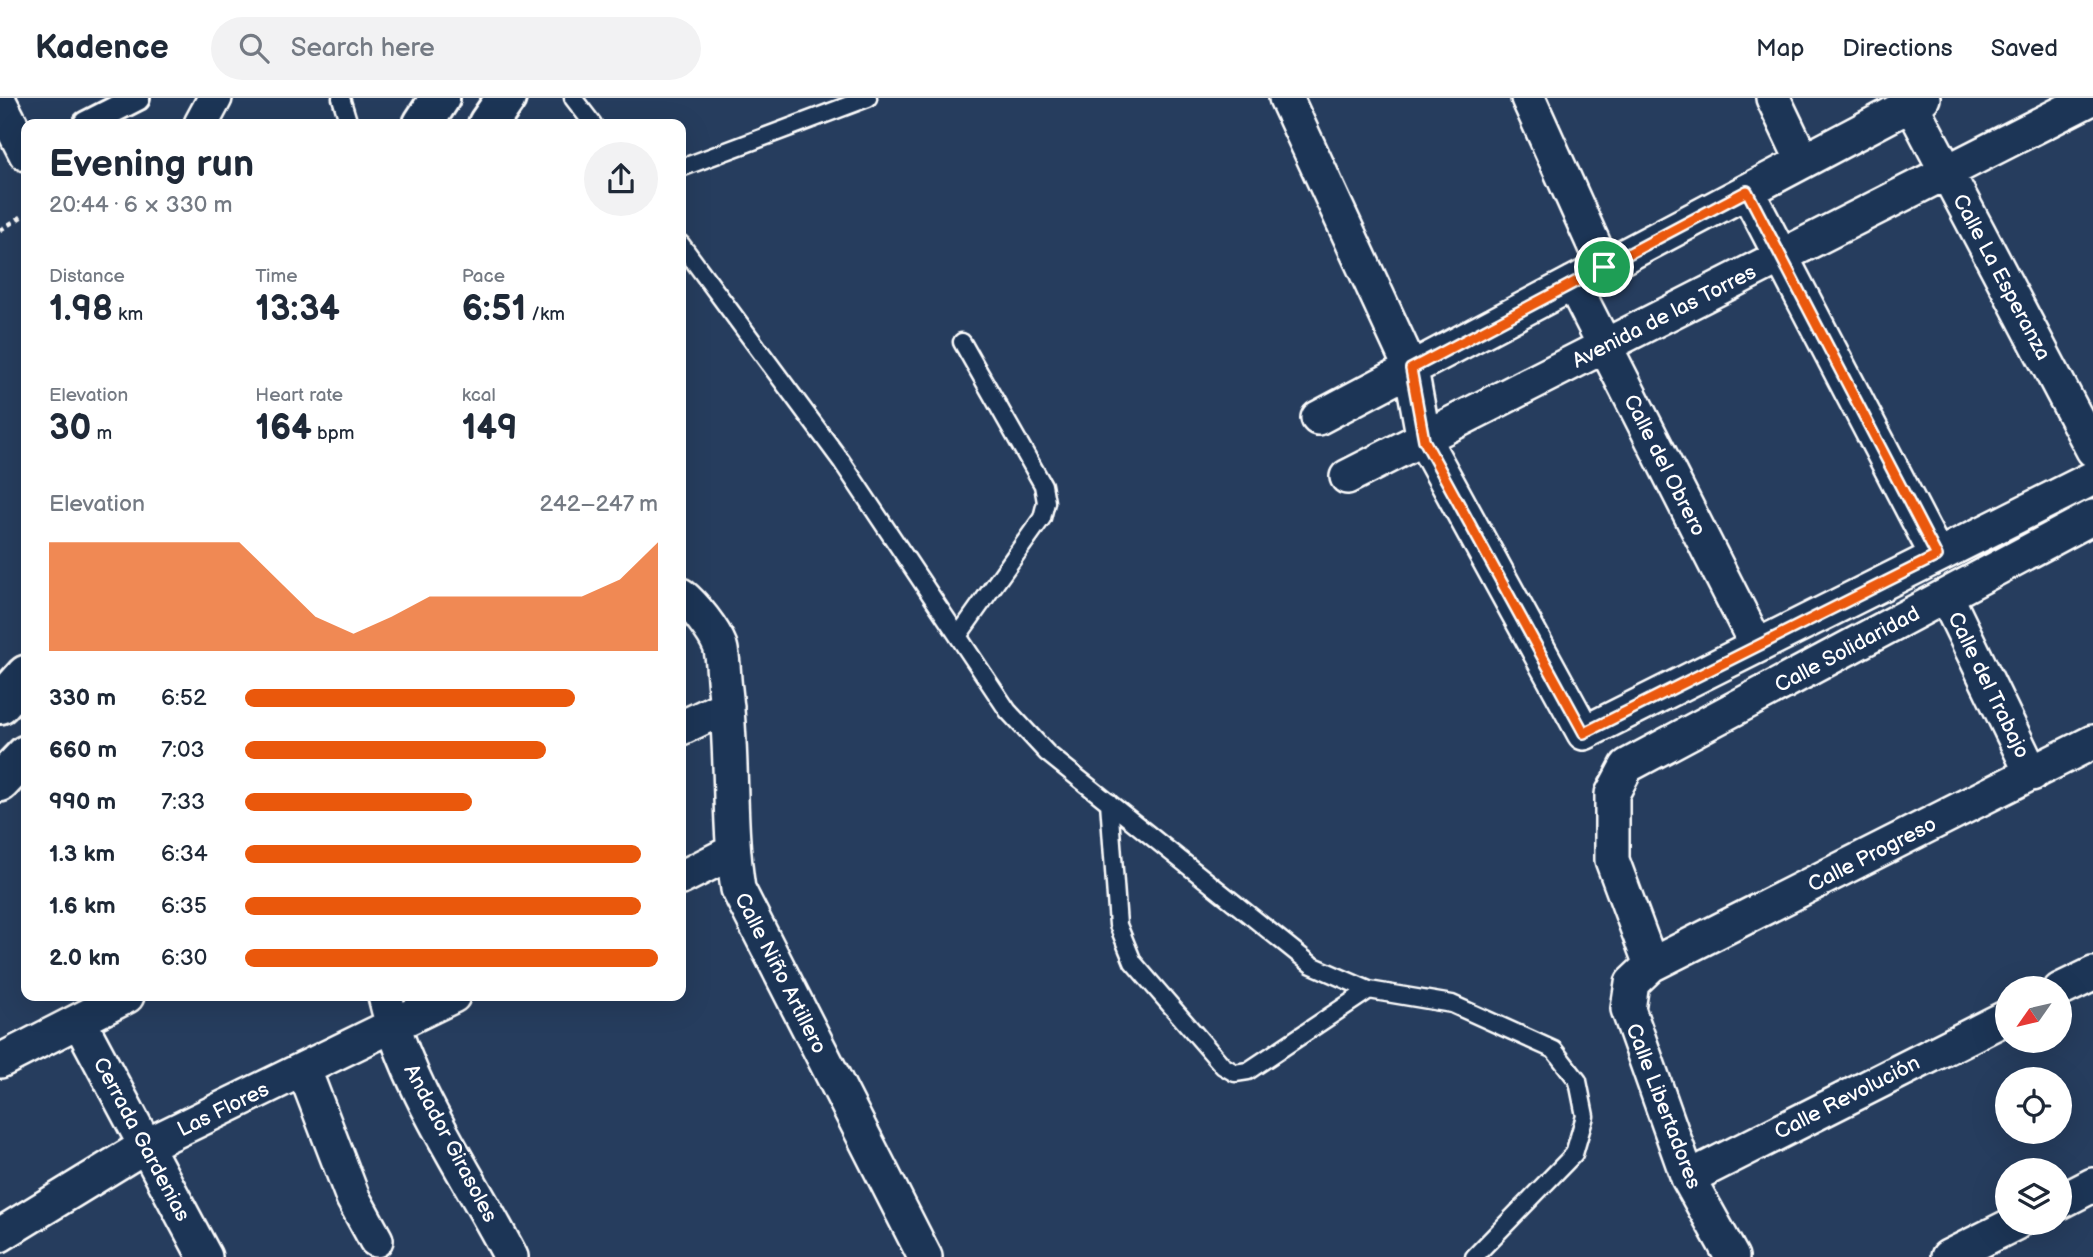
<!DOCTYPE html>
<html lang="en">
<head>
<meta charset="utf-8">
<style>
  :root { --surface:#fff; --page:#f2f2f3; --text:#1f2937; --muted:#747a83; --line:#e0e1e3; --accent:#ea580c }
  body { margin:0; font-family:"Balsamiq Sans",sans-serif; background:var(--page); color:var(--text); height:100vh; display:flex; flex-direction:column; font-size:26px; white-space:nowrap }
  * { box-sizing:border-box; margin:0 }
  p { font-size:23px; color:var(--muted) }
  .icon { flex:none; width:38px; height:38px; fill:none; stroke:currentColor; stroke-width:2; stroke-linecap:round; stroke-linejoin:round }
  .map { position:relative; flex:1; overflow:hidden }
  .drawer { position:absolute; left:21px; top:21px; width:665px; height:882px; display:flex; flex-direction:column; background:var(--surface); border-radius:14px; box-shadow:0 7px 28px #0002 }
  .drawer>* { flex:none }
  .needle { width:46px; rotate:236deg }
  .controls { position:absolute; left:1995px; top:878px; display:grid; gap:14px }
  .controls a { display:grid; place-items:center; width:77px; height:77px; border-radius:50%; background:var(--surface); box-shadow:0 7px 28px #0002; font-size:35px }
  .pin { position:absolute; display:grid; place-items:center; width:60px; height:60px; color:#fff; margin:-30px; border:4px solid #fff; border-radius:50%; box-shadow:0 2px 7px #0007 }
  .round { display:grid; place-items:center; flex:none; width:74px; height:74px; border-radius:37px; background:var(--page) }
  .overview { display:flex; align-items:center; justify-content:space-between; height:119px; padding:0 28px }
  h1 { font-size:38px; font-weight:600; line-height:52px }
  .figures { display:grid; grid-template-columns:repeat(3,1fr); gap:10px; height:119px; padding:7px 28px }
  .figures div { display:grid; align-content:center }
  .figures b { font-size:35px; font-weight:600 }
  .figures small { font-size:19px; font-weight:400 }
  .figures p { font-size:19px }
  .chart { height:196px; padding:14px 28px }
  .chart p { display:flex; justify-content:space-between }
  .chart svg { width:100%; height:126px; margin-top:7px; fill:var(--accent); opacity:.7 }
  ul { padding:0 28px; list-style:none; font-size:23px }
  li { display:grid; grid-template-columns:112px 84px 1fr; align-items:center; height:52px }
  li i { height:18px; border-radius:9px; background:var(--accent) }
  header { display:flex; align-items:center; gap:42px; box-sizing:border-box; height:98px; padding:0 35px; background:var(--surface); border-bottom:2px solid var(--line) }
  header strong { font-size:33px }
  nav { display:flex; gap:38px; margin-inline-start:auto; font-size:24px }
  .search { width:490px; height:63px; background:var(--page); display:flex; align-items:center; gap:18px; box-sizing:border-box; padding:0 24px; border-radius:38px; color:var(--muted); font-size:26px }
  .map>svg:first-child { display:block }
</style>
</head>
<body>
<header>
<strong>Kadence</strong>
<div class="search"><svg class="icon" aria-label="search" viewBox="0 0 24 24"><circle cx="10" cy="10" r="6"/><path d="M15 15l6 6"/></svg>Search here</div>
<nav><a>Map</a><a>Directions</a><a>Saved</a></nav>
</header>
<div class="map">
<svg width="2093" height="1159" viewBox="0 0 2093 1159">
  <rect width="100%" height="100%" fill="#263d5e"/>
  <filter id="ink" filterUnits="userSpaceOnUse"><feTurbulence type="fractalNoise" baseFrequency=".0143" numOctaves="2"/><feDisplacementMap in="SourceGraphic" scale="14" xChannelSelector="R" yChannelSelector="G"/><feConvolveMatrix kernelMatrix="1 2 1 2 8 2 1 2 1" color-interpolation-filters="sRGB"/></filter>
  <g filter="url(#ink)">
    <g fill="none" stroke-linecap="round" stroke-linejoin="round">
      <g stroke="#fff" stroke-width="21">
        <path id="service" d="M341 0 349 26
          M573 0 593 26
          M681 70 868 0
          M681 146 842 364 1008 613 1047 655 1312 867 1369 892 1452 906 1554 952 1578 983 1585 1018 1574 1056 1474 1159
          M958 538 1042 420 1046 404 1043 387 962 244
          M1109 704 1118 827 1133 864 1223 968 1235 975 1248 973 1369 892"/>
      </g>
      <g stroke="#fff" stroke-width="30">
        <path id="pedestrian" d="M86 26 137 0"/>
      </g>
      <g stroke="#fff" stroke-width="38">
        <path id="minor" d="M1286 0 1411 271 1424 342 1584 635 2093 380
          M1528 0 1604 169
          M1773 0 1803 63
          M0 5 26 56
          M1911 6 2093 352
          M201 26 215 0
          M1747 93 1937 458
          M1573 185 1757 548
          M1318 320 1923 0
          M1347 379 2092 0
          M681 497C694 507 714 533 720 548 724 561 723 578 725 591 733 658 728 725 738 791L925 1159
          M1946 498 2032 676
          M681 630 727 608
          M681 780 732 754
          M1651 867 2093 644
          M2060 892 2093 876
          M385 898C407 992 467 1074 511 1159
          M79 923 205 1159
          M0 963 127 898
          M304 972 353 1100 376 1142
          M1688 1080 2007 919
          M2060 1104 2093 1087
          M0 1137 145 1048 453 898
          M1732 1159 1688 1080 1628 911 1632 885 1651 867 1612 762V696L1627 668 2093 419
          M1948 1159 2016 1125"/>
      </g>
      <g stroke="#fff" stroke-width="44">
        <path id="primary" d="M423 26 440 0
          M488 26 506 0
          M0 606 26 577
          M0 684 26 657"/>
      </g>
      <path stroke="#fff" stroke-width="4.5" stroke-dasharray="5 5" stroke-linecap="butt" d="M0 132 26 116"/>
      <use href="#service" stroke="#1d3557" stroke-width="16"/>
      <use href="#pedestrian" stroke="#1d3557" stroke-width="24"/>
      <use href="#minor" stroke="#1d3557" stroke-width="33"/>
      <use href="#primary" stroke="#1d3557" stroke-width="38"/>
    </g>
  </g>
  <g fill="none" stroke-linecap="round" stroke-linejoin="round" filter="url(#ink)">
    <g stroke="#fff" stroke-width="14">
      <path id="route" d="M1747 93 1937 458 1584 635 1424 342 1411 271Z"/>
    </g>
    <use href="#route" stroke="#ea580c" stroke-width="9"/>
  </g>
  <g text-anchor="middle" stroke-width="5" stroke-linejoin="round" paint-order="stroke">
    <g font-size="21" fill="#fff" stroke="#1d3557">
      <text transform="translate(2002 179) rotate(62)" y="7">Calle La Esperanza</text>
      <text transform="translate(1664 218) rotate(-27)" y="7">Avenida de las Torres</text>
      <text transform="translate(1665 367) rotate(63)" y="7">Calle del Obrero</text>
      <text transform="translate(1847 551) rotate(-28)" y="7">Calle Solidaridad</text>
      <text transform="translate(1989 587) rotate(64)" y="7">Calle del Trabajo</text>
      <text transform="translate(1872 756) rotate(-27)" y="7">Calle Progreso</text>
      <text transform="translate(781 875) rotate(63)" y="7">Calle Niño Artillero</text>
      <text transform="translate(1847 999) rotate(-27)" y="7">Calle Revolución</text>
      <text transform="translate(1664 1008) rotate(69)" y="7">Calle Libertadores</text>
      <text transform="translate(223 1011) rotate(-26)" y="7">Las Flores</text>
      <text transform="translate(142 1041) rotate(62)" y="7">Cerrada Gardenias</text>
      <text transform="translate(451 1045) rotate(62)" y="7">Andador Girasoles</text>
    </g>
  </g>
</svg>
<div class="controls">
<a><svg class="needle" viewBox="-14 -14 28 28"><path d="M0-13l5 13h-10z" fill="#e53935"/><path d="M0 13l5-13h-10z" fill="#747a83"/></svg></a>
<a><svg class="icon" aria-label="locate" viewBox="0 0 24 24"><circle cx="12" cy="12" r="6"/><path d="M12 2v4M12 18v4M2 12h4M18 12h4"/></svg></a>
<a><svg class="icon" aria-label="layers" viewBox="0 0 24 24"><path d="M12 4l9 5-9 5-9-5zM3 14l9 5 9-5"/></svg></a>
</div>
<div class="pin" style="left:1604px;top:169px;background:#1e9e55"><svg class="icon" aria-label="arrive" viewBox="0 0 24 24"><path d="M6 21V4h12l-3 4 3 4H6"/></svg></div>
<section class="drawer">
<div class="overview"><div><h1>Evening run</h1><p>20:44 · 6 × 330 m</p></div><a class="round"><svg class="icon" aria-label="share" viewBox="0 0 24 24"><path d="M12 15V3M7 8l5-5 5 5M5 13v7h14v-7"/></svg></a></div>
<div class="figures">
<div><p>Distance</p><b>1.98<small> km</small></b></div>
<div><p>Time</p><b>13:34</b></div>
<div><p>Pace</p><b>6:51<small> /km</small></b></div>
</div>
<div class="figures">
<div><p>Elevation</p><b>30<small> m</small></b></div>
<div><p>Heart rate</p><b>164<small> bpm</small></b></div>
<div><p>kcal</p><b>149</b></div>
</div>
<div class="chart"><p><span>Elevation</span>242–247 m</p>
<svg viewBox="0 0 160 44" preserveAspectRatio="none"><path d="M0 44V6L10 6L20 6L30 6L40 6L50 6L60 19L70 32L80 38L90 32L100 25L110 25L120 25L130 25L140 25L150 19L160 6V44z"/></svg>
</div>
<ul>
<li><b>330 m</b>6:52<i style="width:80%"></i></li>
<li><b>660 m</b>7:03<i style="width:73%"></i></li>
<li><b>990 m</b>7:33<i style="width:55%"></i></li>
<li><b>1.3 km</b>6:34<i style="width:96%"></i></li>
<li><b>1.6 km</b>6:35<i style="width:96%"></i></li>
<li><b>2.0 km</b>6:30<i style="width:100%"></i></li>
</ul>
</section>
</div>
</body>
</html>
